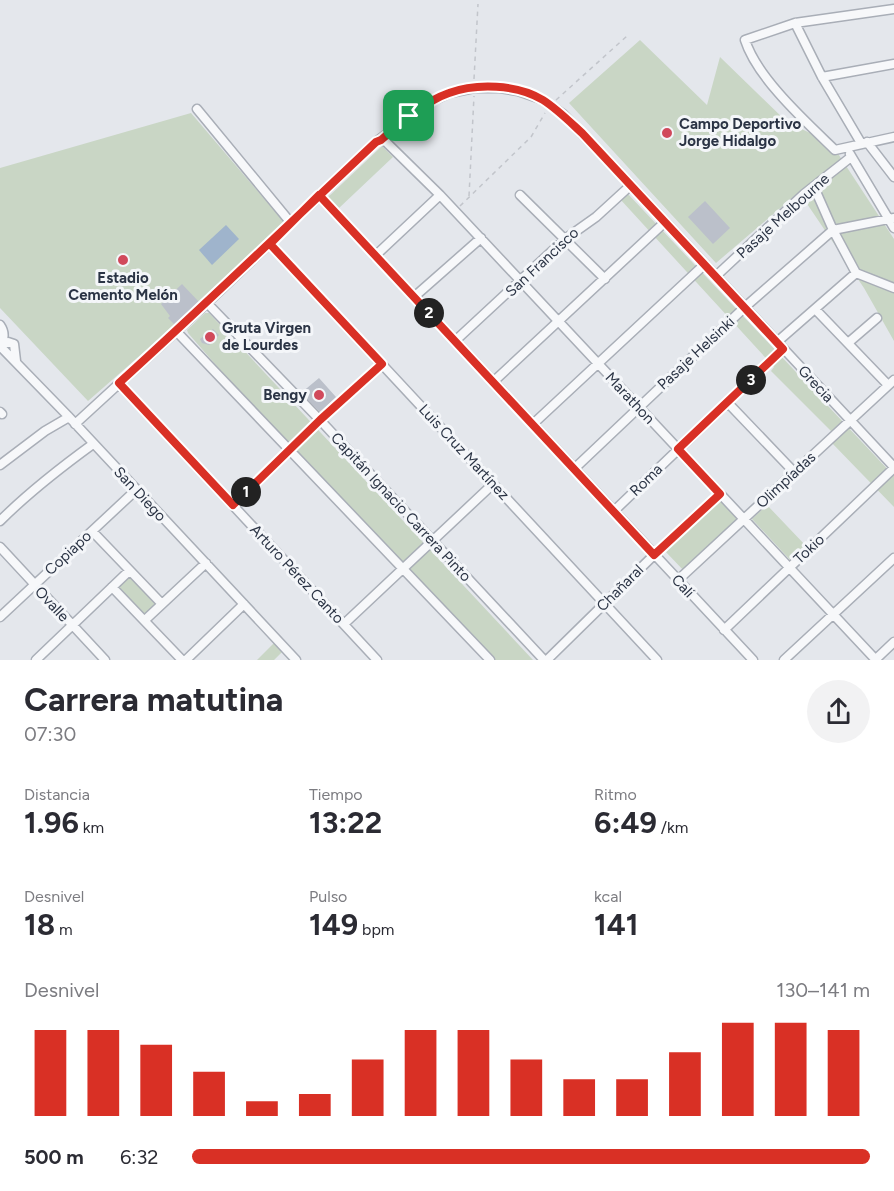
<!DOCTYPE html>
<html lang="es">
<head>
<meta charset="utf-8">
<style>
  :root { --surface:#fff; --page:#f2f2f3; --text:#2b2b33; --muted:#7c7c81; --accent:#d93025 }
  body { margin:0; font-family:Figtree,sans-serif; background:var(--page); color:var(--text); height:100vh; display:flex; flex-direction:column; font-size:22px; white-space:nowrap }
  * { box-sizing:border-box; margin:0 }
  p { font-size:20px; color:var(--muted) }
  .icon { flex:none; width:33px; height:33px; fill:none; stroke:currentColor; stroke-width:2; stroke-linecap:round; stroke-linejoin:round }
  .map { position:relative; height:660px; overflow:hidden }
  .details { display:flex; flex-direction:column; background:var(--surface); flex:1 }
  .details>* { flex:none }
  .pin { position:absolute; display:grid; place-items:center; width:51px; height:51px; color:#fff; margin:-26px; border-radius:12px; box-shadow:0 3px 9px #0006 }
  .km { position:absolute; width:30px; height:30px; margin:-15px; border-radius:50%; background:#222; color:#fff; font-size:16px; line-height:30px; text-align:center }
  .round { display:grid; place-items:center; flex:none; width:63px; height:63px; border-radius:32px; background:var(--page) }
  .head { display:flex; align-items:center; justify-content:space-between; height:102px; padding:0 24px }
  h1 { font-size:33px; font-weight:700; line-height:45px }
  .stats { display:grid; grid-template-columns:repeat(3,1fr); gap:9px; height:102px; padding:6px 24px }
  .stats div { display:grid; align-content:center }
  .stats b { font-size:30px; font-weight:700 }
  .stats small { font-size:16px; font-weight:400 }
  .stats p { font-size:16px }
  .chart { height:168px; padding:12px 24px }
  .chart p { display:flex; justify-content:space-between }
  .chart svg { width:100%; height:108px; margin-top:6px; stroke:var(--accent); stroke-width:6 }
  ul { padding:0 24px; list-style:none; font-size:20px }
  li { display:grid; grid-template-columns:96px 72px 1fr; align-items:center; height:45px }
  li i { height:15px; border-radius:8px; background:var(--accent) }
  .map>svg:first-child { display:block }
</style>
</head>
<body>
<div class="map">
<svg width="894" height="660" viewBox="0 0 894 660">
  <rect width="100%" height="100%" fill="#e4e7ec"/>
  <path fill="#c9d6c5" d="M640 40 707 105 720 57 787 122 831 143 894 239V341L864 288 799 192 716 263 569 103Z
    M191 113 284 222 200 303 88 401 0 308V168Z
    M382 146 393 157 338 209 327 198Z
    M627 193 894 476V507L830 441 836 436 771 371 774 367 620 199Z
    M205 313H209L533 660H493L221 371 188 333 187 330Z
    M720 500 738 519 685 572 665 551Z
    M767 505 807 547 792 562 752 519Z
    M129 577 157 604 145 616 117 588Z
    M275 642 283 651 274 660H257Z"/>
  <path fill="#9fb4cc" d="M226 225 239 239 212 265 199 250Z"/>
  <path fill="#bbc0ca" d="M705 201 730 228 713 244 688 217Z
    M182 284 200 303 175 325 168 318 170 316 161 304Z
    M213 329 219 335 209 345 202 343 200 339Z
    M319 378 336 397 320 412 301 393Z"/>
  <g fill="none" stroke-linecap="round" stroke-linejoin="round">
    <g stroke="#a9aeb7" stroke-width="11">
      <path id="minor" d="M894 9 795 23 745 40C757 78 806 122 835 150L894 137
        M795 23 822 77 861 143
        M822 77 894 64
        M197 109 291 223
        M381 140 386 142 440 195 876 660
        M867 142 894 177
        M850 154 894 228
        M814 187 833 230 856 273 894 288
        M319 195 753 660
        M520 195 605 279
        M270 244 657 660
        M375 256 440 195
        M716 276 804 194 851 157
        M414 297 481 238
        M207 303 320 420 544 660
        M815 309 888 385
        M0 325C5 332 5 338 0 346L69 417 296 660
        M176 331 490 660
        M455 341 565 239 596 217 631 185
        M777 342 856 273
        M848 343 877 318
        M0 346 8 342 14 344 16 361
        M493 382 665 222
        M119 383 377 660
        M728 403 794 472
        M0 412 2 414
        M75 424 207 303 376 142 430 102 450 93 474 88H500L518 91 541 99 563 114 616 169 894 467
        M533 424 705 264
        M0 465 45 431 69 417
        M574 469 745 307 833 230 894 218
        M233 505 320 420 382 364
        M614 511 783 349
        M0 521C29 492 60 468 93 444
        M92 531 162 604
        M0 547 105 660
        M678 580 894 380
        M112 587 182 660
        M0 617 136 490
        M145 620 206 563
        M344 624 493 484
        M724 630 894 468
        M36 660 129 571
        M186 660 244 604
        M547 660 654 555 720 494
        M784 660 894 558
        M875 660 894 642"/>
    </g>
    <path stroke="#c2c5cb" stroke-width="1.5" stroke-dasharray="4.5 4.5" stroke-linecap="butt" d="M474 79 478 4
      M556 100 627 36
      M469 196 474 96
      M460 206 531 137 545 113"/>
    <use href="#minor" stroke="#f7f8fa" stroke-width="8"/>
  </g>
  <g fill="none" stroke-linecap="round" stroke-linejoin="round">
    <g stroke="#fff" stroke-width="12">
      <path id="route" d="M409 116 381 140 376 142C290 223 206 304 119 383L233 505 320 420 382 364 270 244 319 195 654 555 720 494 678 449 783 349 582 133C569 121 557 109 543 100 517 84 476 83 449 93 434 98 422 107 409 116"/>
    </g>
    <use href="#route" stroke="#d93025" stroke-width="8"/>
  </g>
  <g fill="#d1495b" stroke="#f4f6f9" stroke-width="2">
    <circle cx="667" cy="133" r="6"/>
    <circle cx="123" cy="260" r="6"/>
    <circle cx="210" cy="337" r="6"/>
    <circle cx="319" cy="395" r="6"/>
  </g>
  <g text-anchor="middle" stroke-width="6" stroke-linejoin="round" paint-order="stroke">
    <g font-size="15" font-weight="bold" fill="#2b3445" stroke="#f4f6f9" text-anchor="start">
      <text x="679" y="129">Campo Deportivo<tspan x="679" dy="17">Jorge Hidalgo</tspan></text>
      <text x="123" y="283" text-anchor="middle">Estadio<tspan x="123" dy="17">Cemento Melón</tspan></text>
      <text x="222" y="333">Gruta Virgen<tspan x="222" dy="17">de Lourdes</tspan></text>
      <text x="307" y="400" text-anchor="end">Bengy</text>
    </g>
    <g font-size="15" fill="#2b3445" stroke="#f4f6f9">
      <text transform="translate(783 216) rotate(-42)" y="5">Pasaje Melbourne</text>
      <text transform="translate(542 262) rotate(-43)" y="5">San Francisco</text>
      <text transform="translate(696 353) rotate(-43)" y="5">Pasaje Helsinki</text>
      <text transform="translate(816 384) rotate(47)" y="5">Grecia</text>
      <text transform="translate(630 398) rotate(47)" y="5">Marathon</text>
      <text transform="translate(464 452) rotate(47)" y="5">Luis Cruz Martínez</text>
      <text transform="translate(646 480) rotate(-44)" y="5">Roma</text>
      <text transform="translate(786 480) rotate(-43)" y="5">Olimpíadas</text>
      <text transform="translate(140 494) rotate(47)" y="5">San Diego</text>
      <text transform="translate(401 507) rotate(47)" y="5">Capitán Ignacio Carrera Pinto</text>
      <text transform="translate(809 549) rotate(-43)" y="5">Tokio</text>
      <text transform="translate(68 553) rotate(-43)" y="5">Copiapo</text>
      <text transform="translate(297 574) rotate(47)" y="5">Arturo Pérez Canto</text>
      <text transform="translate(683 586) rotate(47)" y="5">Cali</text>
      <text transform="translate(620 588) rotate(-45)" y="5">Chañaral</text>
      <text transform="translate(52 604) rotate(47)" y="5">Ovalle</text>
    </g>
  </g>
</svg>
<div class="pin" style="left:409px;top:116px;background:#1e9e55"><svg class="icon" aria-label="arrive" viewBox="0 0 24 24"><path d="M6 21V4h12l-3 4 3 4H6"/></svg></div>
<b class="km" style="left:246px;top:492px">1</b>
<b class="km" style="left:429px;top:313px">2</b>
<b class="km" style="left:751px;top:380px">3</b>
</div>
<section class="details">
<div class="head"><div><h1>Carrera matutina</h1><p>07:30</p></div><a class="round"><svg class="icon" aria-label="share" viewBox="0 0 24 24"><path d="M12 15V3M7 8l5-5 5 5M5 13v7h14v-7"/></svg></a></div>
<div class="stats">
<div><p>Distancia</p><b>1.96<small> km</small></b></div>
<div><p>Tiempo</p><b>13:22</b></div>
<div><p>Ritmo</p><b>6:49<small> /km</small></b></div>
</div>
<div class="stats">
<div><p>Desnivel</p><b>18<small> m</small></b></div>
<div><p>Pulso</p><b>149<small> bpm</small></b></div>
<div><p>kcal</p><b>141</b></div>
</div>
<div class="chart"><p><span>Desnivel</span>130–141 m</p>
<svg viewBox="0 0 160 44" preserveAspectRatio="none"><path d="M5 44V9M15 44V9M25 44V15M35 44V26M45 44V38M55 44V35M65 44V21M75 44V9M85 44V9M95 44V21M105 44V29M115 44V29M125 44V18M135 44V6M145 44V6M155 44V9"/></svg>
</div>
<ul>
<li><b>500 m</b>6:32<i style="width:100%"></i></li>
</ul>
</section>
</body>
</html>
